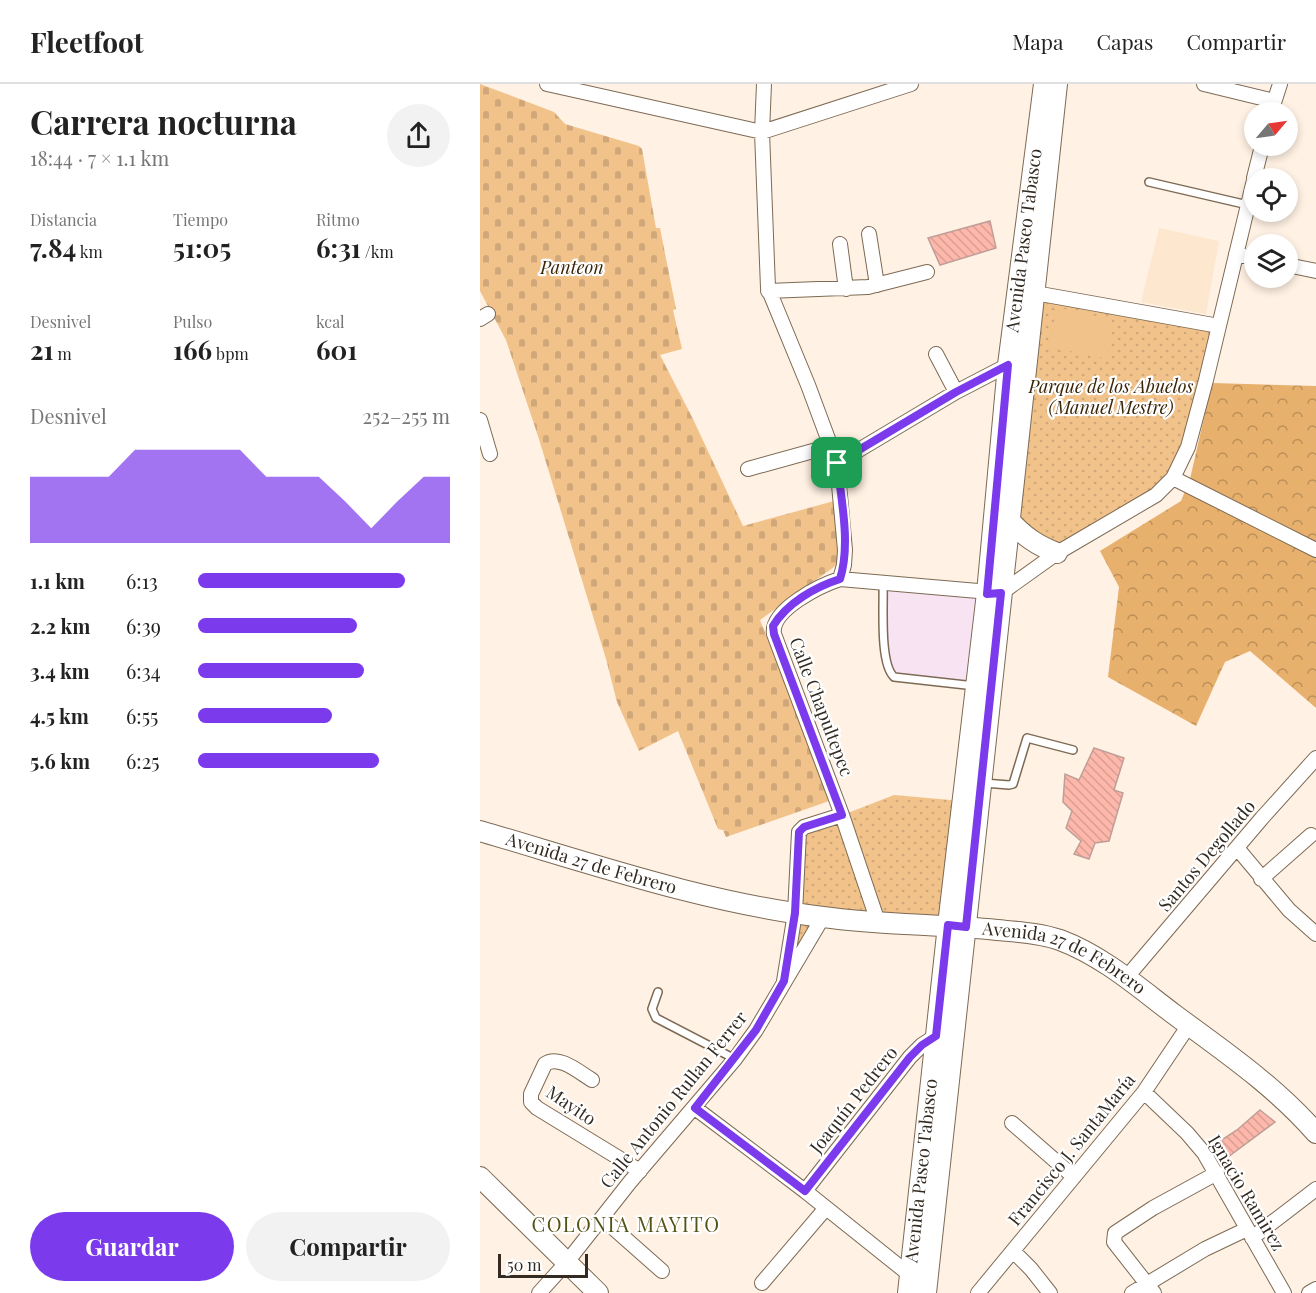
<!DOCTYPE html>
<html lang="es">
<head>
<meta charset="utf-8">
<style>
  :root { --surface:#fff; --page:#f2f2f2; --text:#222; --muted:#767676; --line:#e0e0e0; --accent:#7c3aed }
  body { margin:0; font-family:"Playfair Display",serif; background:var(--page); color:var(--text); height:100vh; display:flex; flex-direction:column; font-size:22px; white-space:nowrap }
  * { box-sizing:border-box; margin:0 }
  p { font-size:20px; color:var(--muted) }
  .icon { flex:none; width:33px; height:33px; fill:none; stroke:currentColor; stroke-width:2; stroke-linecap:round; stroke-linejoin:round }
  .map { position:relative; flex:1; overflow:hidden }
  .panel { display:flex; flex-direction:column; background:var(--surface); width:480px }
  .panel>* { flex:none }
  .needle { width:39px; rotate:61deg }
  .controls { position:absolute; left:764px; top:18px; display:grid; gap:12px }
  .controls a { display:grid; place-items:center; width:54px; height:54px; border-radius:50%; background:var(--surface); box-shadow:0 3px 9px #0003; font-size:30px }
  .scale { position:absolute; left:18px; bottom:15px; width:90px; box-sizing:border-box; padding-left:6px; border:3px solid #332b22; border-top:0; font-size:16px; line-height:21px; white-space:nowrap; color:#332b22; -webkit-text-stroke:4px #fff; paint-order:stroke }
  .pin { position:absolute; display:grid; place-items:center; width:51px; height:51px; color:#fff; margin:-26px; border-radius:12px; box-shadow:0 3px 9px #0006 }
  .round { display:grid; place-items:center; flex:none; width:63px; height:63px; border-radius:32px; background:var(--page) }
  .headline { display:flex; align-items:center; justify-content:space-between; height:102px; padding:0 30px }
  h1 { font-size:33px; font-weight:700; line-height:45px }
  .metrics { display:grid; grid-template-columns:repeat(3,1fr); gap:9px; height:102px; padding:6px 30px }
  .metrics div { display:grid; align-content:center }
  .metrics b { font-size:26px; font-weight:700 }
  .metrics small { font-size:16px; font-weight:400 }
  .metrics p { font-size:16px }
  .chart { height:168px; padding:12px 30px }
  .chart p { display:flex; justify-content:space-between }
  .chart svg { width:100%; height:108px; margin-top:6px; fill:var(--accent); opacity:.7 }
  .primary-button { display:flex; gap:12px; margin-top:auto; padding:12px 30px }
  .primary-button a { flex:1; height:69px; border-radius:36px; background:var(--accent); color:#fff; font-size:24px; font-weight:700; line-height:69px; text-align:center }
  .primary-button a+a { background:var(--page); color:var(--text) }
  ul { padding:0 30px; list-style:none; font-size:20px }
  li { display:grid; grid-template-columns:96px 72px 1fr; align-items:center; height:45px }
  li i { height:15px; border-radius:8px; background:var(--accent) }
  header { display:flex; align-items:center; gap:36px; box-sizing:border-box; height:84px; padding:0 30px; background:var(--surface); border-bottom:2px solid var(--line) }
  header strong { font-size:28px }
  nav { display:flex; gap:33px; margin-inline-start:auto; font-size:21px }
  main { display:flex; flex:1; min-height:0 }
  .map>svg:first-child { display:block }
</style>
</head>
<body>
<header>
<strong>Fleetfoot</strong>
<nav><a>Mapa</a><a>Capas</a><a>Compartir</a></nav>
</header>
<main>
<section class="panel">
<div class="headline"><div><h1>Carrera nocturna</h1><p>18:44 · 7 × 1.1 km</p></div><a class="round"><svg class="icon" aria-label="share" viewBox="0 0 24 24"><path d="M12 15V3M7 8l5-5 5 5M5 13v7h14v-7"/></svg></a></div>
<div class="metrics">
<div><p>Distancia</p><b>7.84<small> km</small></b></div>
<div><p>Tiempo</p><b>51:05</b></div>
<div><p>Ritmo</p><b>6:31<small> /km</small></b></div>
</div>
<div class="metrics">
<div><p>Desnivel</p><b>21<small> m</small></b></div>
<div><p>Pulso</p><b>166<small> bpm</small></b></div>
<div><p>kcal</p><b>601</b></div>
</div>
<div class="chart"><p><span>Desnivel</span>252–255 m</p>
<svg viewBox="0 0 160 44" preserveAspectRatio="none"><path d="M0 44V17L10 17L20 17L30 17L40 6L50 6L60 6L70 6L80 6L90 17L100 17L110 17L120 27L130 38L140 27L150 17L160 17V44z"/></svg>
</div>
<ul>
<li><b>1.1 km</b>6:13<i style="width:82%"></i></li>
<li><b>2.2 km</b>6:39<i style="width:63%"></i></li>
<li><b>3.4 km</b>6:34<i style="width:66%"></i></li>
<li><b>4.5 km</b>6:55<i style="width:53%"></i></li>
<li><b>5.6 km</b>6:25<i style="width:72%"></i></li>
</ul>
<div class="primary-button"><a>Guardar</a><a>Compartir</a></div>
</section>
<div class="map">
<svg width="836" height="1209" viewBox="0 0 836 1209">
  <defs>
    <pattern id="grass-dots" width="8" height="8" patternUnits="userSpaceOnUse" patternTransform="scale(1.5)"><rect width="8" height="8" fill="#f2c28b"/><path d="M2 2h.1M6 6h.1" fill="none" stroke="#d0a778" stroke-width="1.8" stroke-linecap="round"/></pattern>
    <pattern id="forest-crowns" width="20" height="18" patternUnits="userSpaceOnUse" patternTransform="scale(1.5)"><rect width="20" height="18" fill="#e7b06d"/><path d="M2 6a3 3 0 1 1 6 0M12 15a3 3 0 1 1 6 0" fill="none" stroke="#bc8f59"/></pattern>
    <pattern id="cemetery-stones" width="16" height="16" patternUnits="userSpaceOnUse" patternTransform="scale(1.5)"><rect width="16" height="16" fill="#f2c28b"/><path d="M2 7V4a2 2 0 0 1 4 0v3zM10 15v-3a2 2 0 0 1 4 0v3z" fill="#d0a778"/></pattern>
    <pattern id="building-back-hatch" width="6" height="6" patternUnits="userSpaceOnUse" patternTransform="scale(1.5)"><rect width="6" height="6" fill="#feb7ab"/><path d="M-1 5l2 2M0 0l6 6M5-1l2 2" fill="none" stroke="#da9e93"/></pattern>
  </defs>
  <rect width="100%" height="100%" fill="#fff1e3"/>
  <path fill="#f7e3f2" d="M405 501 504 511 494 601 415 591 406 571Z"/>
  <path fill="#fde7cf" d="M679 144 739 157 726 230 661 218Z"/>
  <path fill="url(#grass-dots)" d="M555 209 739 242 693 394 577 469 529 436Z
    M414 711 482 717 468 841 343 833 304 897 319 748Z"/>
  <path fill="url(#forest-crowns)" d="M732 299 836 302V624L770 567 745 578 716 642 628 593 639 503 620 467 701 417 710 395Z"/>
  <path fill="url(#cemetery-stones)" d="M0 0 74 28 85 40 159 62 162 65 176 144H180L196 225 193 226 202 265 180 271 213 335 263 442 354 417 358 479 354 483 280 536 352 716 246 753 243 746 238 745 198 647 159 667 137 618 126 575 58 352 26 256 0 207Z"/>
  <path fill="#f2c28b" d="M576 223 630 235 628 275 570 263Z"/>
  <path fill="url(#building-back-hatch)" stroke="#bf9e98" stroke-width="1.5" d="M510 137 516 164 460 181 448 154Z
    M614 664 644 674 634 706 643 709 629 757 615 759 609 775 594 770 601 757 586 744 592 727 583 718 585 690 599 696Z
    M780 1026 795 1038 740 1079 731 1063 757 1046Z"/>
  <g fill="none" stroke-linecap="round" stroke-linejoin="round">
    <g stroke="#7d6a54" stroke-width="10">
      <path id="lane" d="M669 98 768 121
        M403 499C404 520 399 579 414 593L495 602
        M504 699 529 701 533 700 547 654 593 666
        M178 908 172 925 176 934 255 975"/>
    </g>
    <g stroke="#7d6a54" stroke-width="16">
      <path id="street" d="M67 0 282 48 431 0
        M284 0 282 48 288 204 328 301 357 379 365 466 364 481 360 495
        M724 0 794 17
        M791 28 800 0
        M774 94 782 62
        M389 150 397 201
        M360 160 366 205
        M756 170 774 174
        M807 181 836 187
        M288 207 388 203 447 188
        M555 209 739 242
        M0 235 8 230
        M456 270 476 308
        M0 336 10 370
        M357 379 476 308 528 281
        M268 385 351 362
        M693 394 836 466
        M362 731 398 838
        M757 764 809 826 836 850
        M781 795 831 751
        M646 894 782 734 836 674
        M304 897 315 829 319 748 324 743 362 731 294 550C290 526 341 501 360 495L521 509 577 469 676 411 693 394 708 363 726 296 774 96
        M112 996C100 989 79 970 65 980L51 1010V1018L57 1024 160 1087
        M664 1008 707 1049 724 1069 804 1209
        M215 1024 325 1107 435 1195
        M532 1039 594 1093
        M325 1107 430 973 442 961 456 952
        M122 1134 182 1187
        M772 1154 836 1105
        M533 1167 551 1185 570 1209
        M282 1199 346 1124
        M59 1209 87 1178 150 1098 255 975 276 946 343 833
        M498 1209 664 1008 709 941
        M652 1209 725 1165 767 1145
        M674 1209 634 1158 635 1149 673 1124 737 1089
        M829 1209 836 1205"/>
    </g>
    <g stroke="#7d6a54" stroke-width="22">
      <g id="secondary">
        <path d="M529 436C544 452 556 461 577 469"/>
        <path id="s1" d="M0 747C113 780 226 819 343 833 400 841 459 840 517 846 538 848 560 849 580 856 623 872 659 904 695 931 745 968 795 1002 836 1049"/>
        <path d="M0 1093 118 1209"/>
        <path id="s2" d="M428 1209 468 841 507 509 528 281 564 0"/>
        <path d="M446 1209 577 0"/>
      </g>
    </g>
    <use href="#lane" stroke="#fff" stroke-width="7"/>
    <use href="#street" stroke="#fff" stroke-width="14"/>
    <use href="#secondary" stroke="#fff" stroke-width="20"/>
  </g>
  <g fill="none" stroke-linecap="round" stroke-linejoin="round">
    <g stroke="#fff" stroke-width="12">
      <path id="route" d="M528 281 507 510 521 509 486 843 468 841 456 952 442 961 430 973 325 1107 215 1024 276 946 304 897 315 829 319 748 324 743 362 731 294 550 293 542C307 519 335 503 360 495 371 461 361 414 357 379L476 308Z"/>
    </g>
    <use href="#route" stroke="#7c3aed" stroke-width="8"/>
  </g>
  <g text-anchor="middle" stroke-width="4.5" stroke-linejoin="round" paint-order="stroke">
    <g font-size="18" fill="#332b22" stroke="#fff">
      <text dy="6" stroke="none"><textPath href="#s2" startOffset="1059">Avenida Paseo Tabasco</textPath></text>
      <text transform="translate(341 623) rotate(69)" y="6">Calle Chapultepec</text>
      <text transform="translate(727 772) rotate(-50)" y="6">Santos Degollado</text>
      <text dy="6" stroke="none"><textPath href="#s1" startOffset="116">Avenida 27 de Febrero</textPath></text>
      <text dy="6" stroke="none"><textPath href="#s1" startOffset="602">Avenida 27 de Febrero</textPath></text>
      <text transform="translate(194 1016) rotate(-51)" y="6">Calle Antonio Rullan Ferrer</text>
      <text transform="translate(374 1016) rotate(-52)" y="6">Joaquín Pedrero</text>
      <text transform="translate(91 1022) rotate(34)" y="6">Mayito</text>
      <text transform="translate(592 1066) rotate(-51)" y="6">Francisco J. SantaMaría</text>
      <text dy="6" stroke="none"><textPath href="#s2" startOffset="123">Avenida Paseo Tabasco</textPath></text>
      <text transform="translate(766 1109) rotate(59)" y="6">Ignacio Ramirez</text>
    </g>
    <g font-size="18" font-style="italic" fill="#3b2507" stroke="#fff">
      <text x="92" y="190">Panteon</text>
      <text x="631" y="309">Parque de los Abuelos<tspan x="631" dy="21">(Manuel Mestre)</tspan></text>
    </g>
    <g font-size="20" letter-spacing="1.5" fill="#545316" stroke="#fff">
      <text x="146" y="1148">COLONIA MAYITO</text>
    </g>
  </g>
</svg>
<div class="controls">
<a><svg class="needle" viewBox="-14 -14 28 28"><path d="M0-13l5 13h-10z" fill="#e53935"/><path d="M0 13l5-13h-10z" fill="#767676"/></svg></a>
<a><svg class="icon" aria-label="locate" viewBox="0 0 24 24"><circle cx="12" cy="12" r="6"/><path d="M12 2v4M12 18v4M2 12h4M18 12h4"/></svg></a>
<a><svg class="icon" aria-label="layers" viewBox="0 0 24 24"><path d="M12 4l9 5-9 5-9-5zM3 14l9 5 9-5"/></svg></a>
</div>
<div class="scale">50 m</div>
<div class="pin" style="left:357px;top:379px;background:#1e9e55"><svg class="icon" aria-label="arrive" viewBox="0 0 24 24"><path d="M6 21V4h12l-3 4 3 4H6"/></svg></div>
</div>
</main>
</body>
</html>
